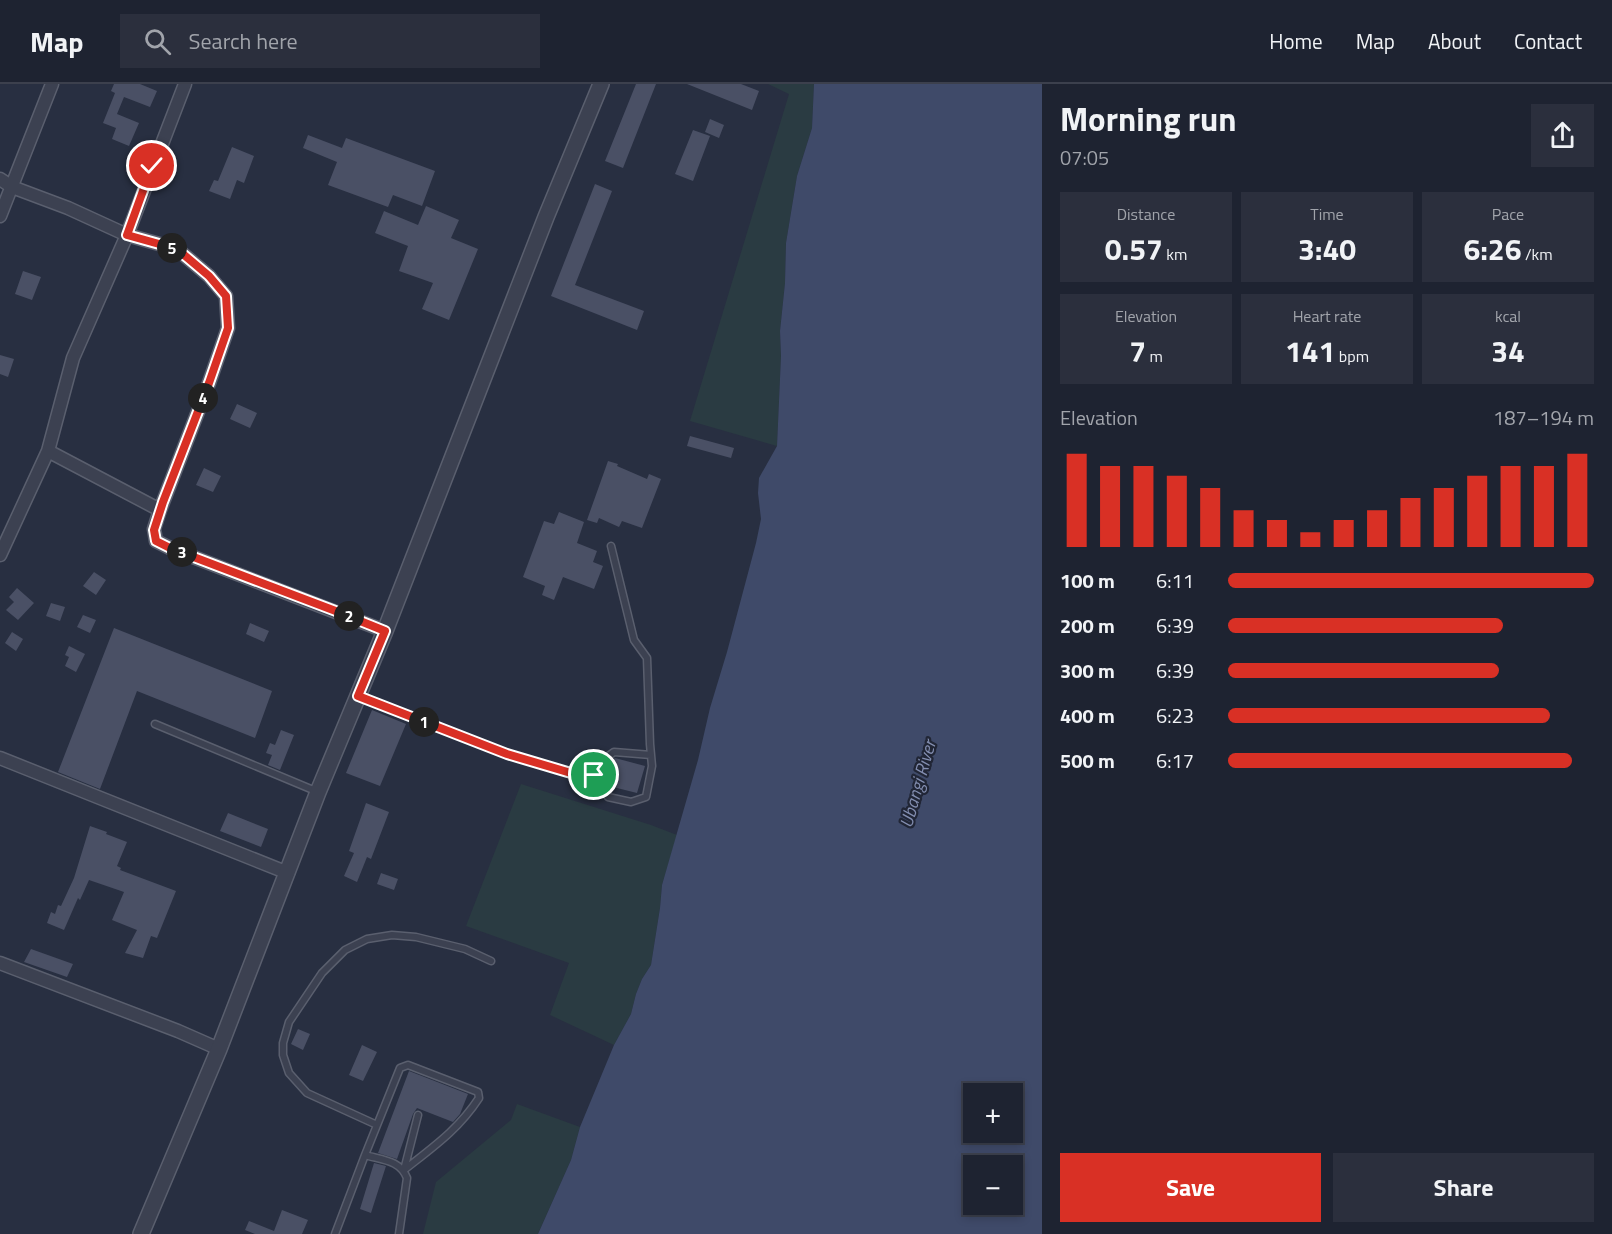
<!DOCTYPE html>
<html lang="en">
<head>
<meta charset="utf-8">
<style>
  :root { --surface:#1e2331; --page:#2b2f3d; --text:#f1f3f6; --muted:#a1a4ab; --line:#3c404d; --accent:#d93025 }
  body { margin:0; font-family:"Titillium Web",sans-serif; background:var(--page); color:var(--text); height:100vh; display:flex; flex-direction:column; font-size:22px; white-space:nowrap }
  * { box-sizing:border-box; margin:0 }
  p { font-size:20px; color:var(--muted) }
  .icon { flex:none; width:33px; height:33px; fill:none; stroke:currentColor; stroke-width:2; stroke-linecap:round; stroke-linejoin:round }
  .map { position:relative; flex:1; overflow:hidden }
  .drawer { display:flex; flex-direction:column; background:var(--surface); width:570px }
  .drawer>* { flex:none }
  .tools { position:absolute; left:963px; top:999px; display:grid; gap:12px }
  .tools a { display:grid; place-items:center; width:60px; height:60px; border-radius:0px; background:var(--surface); box-shadow:0 3px 9px #0003,0 0 0 2px var(--line); font-size:30px }
  .pin { position:absolute; display:grid; place-items:center; width:51px; height:51px; color:#fff; margin:-26px; border:3px solid #fff; border-radius:50%; box-shadow:0 2px 6px #0007 }
  .km { position:absolute; width:30px; height:30px; margin:-15px; border-radius:50%; background:#222; color:#fff; font-size:16px; line-height:30px; text-align:center }
  .round { display:grid; place-items:center; flex:none; width:63px; height:63px; border-radius:0px; background:var(--page) }
  .head { display:flex; align-items:center; justify-content:space-between; height:102px; padding:0 18px }
  h1 { font-size:33px; font-weight:700; line-height:45px }
  .stats { display:grid; grid-template-columns:repeat(3,1fr); gap:9px; height:102px; padding:6px 18px }
  .stats div { display:grid; align-content:center; border-radius:0px; background:var(--page); text-align:center }
  .stats b { font-size:30px; font-weight:700 }
  .stats small { font-size:16px; font-weight:400 }
  .stats p { font-size:16px }
  .chart { height:168px; padding:12px 18px }
  .chart p { display:flex; justify-content:space-between }
  .chart svg { width:100%; height:108px; margin-top:6px; stroke:var(--accent); stroke-width:6 }
  .primary-button { display:flex; gap:12px; margin-top:auto; padding:12px 18px }
  .primary-button a { flex:1; height:69px; border-radius:0px; background:var(--accent); color:#fff; font-size:24px; font-weight:700; line-height:69px; text-align:center }
  .primary-button a+a { background:var(--page); color:var(--text) }
  ul { padding:0 18px; list-style:none; font-size:20px }
  li { display:grid; grid-template-columns:96px 72px 1fr; align-items:center; height:45px }
  li i { height:15px; border-radius:8px; background:var(--accent) }
  header { display:flex; align-items:center; gap:36px; box-sizing:border-box; height:84px; padding:0 30px; background:var(--surface); border-bottom:2px solid var(--line) }
  header strong { font-size:28px }
  nav { display:flex; gap:33px; margin-inline-start:auto; font-size:21px }
  .search { width:420px; height:54px; background:var(--page); display:flex; align-items:center; gap:15px; box-sizing:border-box; padding:0 21px; border-radius:0px; color:var(--muted); font-size:22px }
  main { display:flex; flex:1; min-height:0 }
  .map>svg:first-child { display:block }
</style>
</head>
<body>
<header>
<strong>Map</strong>
<div class="search"><svg class="icon" aria-label="search" viewBox="0 0 24 24"><circle cx="10" cy="10" r="6"/><path d="M15 15l6 6"/></svg>Search here</div>
<nav><a>Home</a><a>Map</a><a>About</a><a>Contact</a></nav>
</header>
<main>
<div class="map">
<svg width="1042" height="1150" viewBox="0 0 1042 1150">
  <rect width="100%" height="100%" fill="#282f41"/>
  <path fill="#2a3b42" d="M768 0H814L812 44 797 92 786 159 785 199 780 247 781 272 777 362 690 337 789 10Z
    M521 700 651 741 677 751 662 801 660 824 651 881 642 895 636 910 631 930 614 961 550 931 569 879 466 842Z
    M517 1020 580 1043 571 1076 538 1150H423L436 1098 511 1036Z"/>
  <path fill="#3f4a69" fill-rule="evenodd" d="M814 0H1042V1150H538L571 1076 580 1043 614 961 631 930 636 910 642 895 651 881 660 824 662 801 698 676 710 624 727 568 756 459 761 435 758 409 759 394 777 362 781 272 780 247 785 199 786 159 797 92 812 44ZM974 1010H1012V1048H974ZM974 1082H1012V1120H974Z"/>
  <path fill="#4a5065" d="M114 0H140L157 7 150 23 124 13 117 30 139 39 129 62 112 55 116 44 103 39 115 9 111 7Z
    M636 0H656L623 84 605 77Z
    M687 0H741L759 7 752 26Z
    M710 35 724 41 719 54 705 48Z
    M693 46 710 52 693 97 675 90Z
    M308 51 342 64 346 54 435 87 422 122 393 111 388 123 328 101 337 78 303 64Z
    M232 63 254 72 244 99 237 96 230 115 209 107 214 96 218 97Z
    M595 100 612 107 575 201 644 227 637 246 551 212Z
    M426 122 459 136 451 154 478 165 449 236 422 225 433 199 399 187 408 162 375 149 384 127 418 141Z
    M23 187 41 193 32 216 15 210Z
    M0 271 14 275 8 293 0 290Z
    M237 320 257 329 250 344 230 335Z
    M690 352 734 364 731 374 687 362Z
    M608 377 618 380 617 382 647 395 649 390 661 395 642 444 622 437 619 443 599 434 597 439 587 436Z
    M204 384 221 392 213 408 196 401Z
    M559 428 584 438 577 459 597 467 593 478 603 482 594 505 563 493 554 516 542 511 545 502 523 493 544 437 554 440Z
    M94 488 106 496 96 511 83 502Z
    M17 504 34 519 18 536 6 526 14 518 9 513Z
    M51 519 65 523 60 537 46 532Z
    M83 531 96 536 90 549 77 543Z
    M250 539 269 547 264 558 246 550Z
    M114 544 272 607 255 654 137 607 100 705 58 688Z
    M12 548 23 555 16 567 5 559Z
    M69 562 85 570 76 588 65 582 69 573 65 571Z
    M372 626 406 640 380 702 346 689Z
    M281 646 294 651 280 686 268 681 272 671 266 669 270 659 275 661Z
    M615 674 645 682 637 709 605 701 612 676Z
    M366 719 389 728 371 775 367 773 357 798 344 792 354 769 349 767Z
    M228 729 268 745 261 763 220 747Z
    M90 742 107 748 106 750 127 758 117 782 121 784 120 786 176 807 157 854 151 852 143 874 125 869 137 846 112 836 124 808 89 796 80 816 78 814 64 846 47 839 51 828 55 830 58 821 61 822 74 794Z
    M381 789 398 795 394 806 377 800Z
    M31 865 73 880 67 893 24 878Z
    M298 945 310 950 303 966 291 960Z
    M362 961 377 968 363 997 349 991Z
    M409 987 468 1010 460 1030 453 1038 417 1024 413 1030 397 1075 378 1069Z
    M374 1079 386 1082 371 1129 360 1125Z
    M282 1126 308 1136 302 1150H255L245 1146 249 1137 274 1147Z"/>
  <g fill="none" stroke-linecap="round" stroke-linejoin="round">
    <g stroke="#5a5f6e" stroke-width="9">
      <path id="service" d="M358 612 507 670 581 692 594 691 597 693 598 700 608 713 631 718 646 713 652 682 650 660 647 574 634 556 611 462
        M155 640 318 708
        M597 693 603 676 614 668 651 671
        M377 1041 307 1009 289 989 283 971V959L289 938 322 889 345 866 367 855 392 851 416 853 465 865 491 877
        M365 1071C382 1076 400 1076 407 1094L399 1150
        M335 1150 365 1071 400 984 408 981 478 1008 479 1014C458 1046 433 1063 404 1086L418 1031"/>
    </g>
    <g stroke="#5a5f6e" stroke-width="15">
      <path id="minor" d="M0 95 12 103 68 124 127 151 177 165 209 192 226 212 228 244 209 299 160 426 154 445 156 457 170 464 385 547
        M0 132 52 0
        M48 367 160 426
        M0 471 48 367 73 274 127 151 185 0
        M0 674 288 789
        M0 879 178 947 219 965"/>
    </g>
    <g stroke="#5a5f6e" stroke-width="18">
      <path id="tertiary" d="M141 1150 219 965 318 708 385 547 546 133 601 0"/>
    </g>
    <use href="#service" stroke="#3c4151" stroke-width="6"/>
    <use href="#minor" stroke="#3c4151" stroke-width="12"/>
    <use href="#tertiary" stroke="#3c4151" stroke-width="15"/>
  </g>
  <g fill="none" stroke-linecap="round" stroke-linejoin="round">
    <g stroke="#fff" stroke-width="12">
      <path id="route" d="M152 82 127 151 177 165 209 192 226 212 228 244 209 299 163 418 154 446 156 457 170 464 333 526 385 547 358 612 507 670 581 692 594 691"/>
    </g>
    <use href="#route" stroke="#d93025" stroke-width="8"/>
  </g>
  <g text-anchor="middle" stroke-width="4.5" stroke-linejoin="round" paint-order="stroke">
    <g font-size="18" font-style="italic" fill="#838eb0" stroke="#212636">
      <text transform="translate(918 700) rotate(-74)" y="6">Ubangi River</text>
    </g>
  </g>
</svg>
<div class="tools">
<a>+</a>
<a>−</a>
</div>
<div class="pin" style="left:594px;top:691px;background:#1e9e55"><svg class="icon" aria-label="arrive" viewBox="0 0 24 24"><path d="M6 21V4h12l-3 4 3 4H6"/></svg></div>
<div class="pin" style="left:152px;top:82px;background:#d93025"><svg class="icon" aria-label="check" viewBox="0 0 24 24"><path d="M5 12l5 5 9-10"/></svg></div>
<b class="km" style="left:424px;top:638px">1</b>
<b class="km" style="left:349px;top:532px">2</b>
<b class="km" style="left:182px;top:468px">3</b>
<b class="km" style="left:203px;top:314px">4</b>
<b class="km" style="left:172px;top:164px">5</b>
</div>
<section class="drawer">
<div class="head"><div><h1>Morning run</h1><p>07:05</p></div><a class="round"><svg class="icon" aria-label="share" viewBox="0 0 24 24"><path d="M12 15V3M7 8l5-5 5 5M5 13v7h14v-7"/></svg></a></div>
<div class="stats">
<div><p>Distance</p><b>0.57<small> km</small></b></div>
<div><p>Time</p><b>3:40</b></div>
<div><p>Pace</p><b>6:26<small> /km</small></b></div>
</div>
<div class="stats">
<div><p>Elevation</p><b>7<small> m</small></b></div>
<div><p>Heart rate</p><b>141<small> bpm</small></b></div>
<div><p>kcal</p><b>34</b></div>
</div>
<div class="chart"><p><span>Elevation</span>187–194 m</p>
<svg viewBox="0 0 160 44" preserveAspectRatio="none"><path d="M5 44V6M15 44V11M25 44V11M35 44V15M45 44V20M55 44V29M65 44V33M75 44V38M85 44V33M95 44V29M105 44V24M115 44V20M125 44V15M135 44V11M145 44V11M155 44V6"/></svg>
</div>
<ul>
<li><b>100 m</b>6:11<i style="width:100%"></i></li>
<li><b>200 m</b>6:39<i style="width:75%"></i></li>
<li><b>300 m</b>6:39<i style="width:74%"></i></li>
<li><b>400 m</b>6:23<i style="width:88%"></i></li>
<li><b>500 m</b>6:17<i style="width:94%"></i></li>
</ul>
<div class="primary-button"><a>Save</a><a>Share</a></div>
</section>
</main>
</body>
</html>
